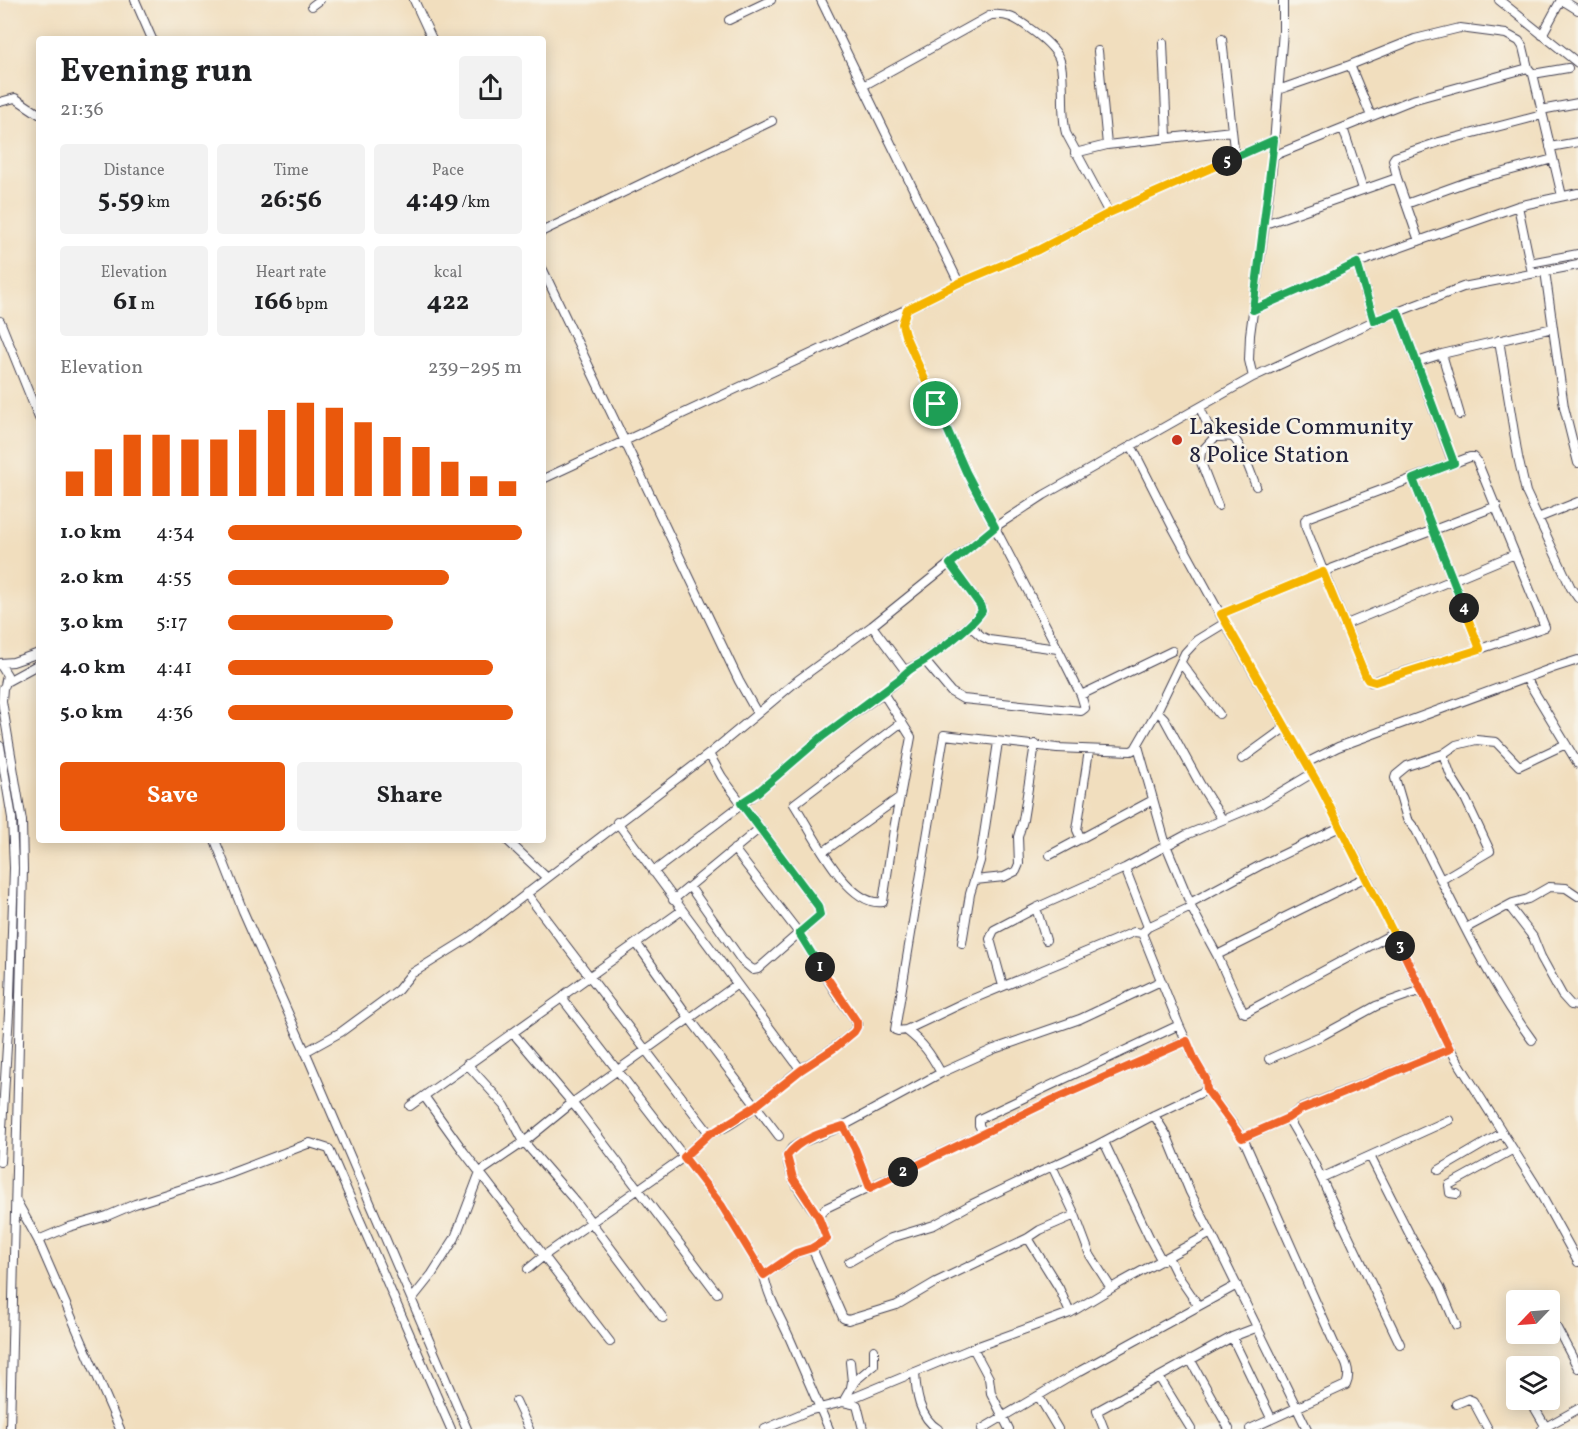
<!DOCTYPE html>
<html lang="en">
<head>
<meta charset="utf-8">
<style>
  :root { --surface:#fff; --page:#f2f2f2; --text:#202124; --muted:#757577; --accent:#ea580c }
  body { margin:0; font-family:Vollkorn,serif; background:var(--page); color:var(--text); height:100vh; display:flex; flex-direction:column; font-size:22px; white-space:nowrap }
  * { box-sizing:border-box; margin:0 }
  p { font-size:20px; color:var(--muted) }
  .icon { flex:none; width:33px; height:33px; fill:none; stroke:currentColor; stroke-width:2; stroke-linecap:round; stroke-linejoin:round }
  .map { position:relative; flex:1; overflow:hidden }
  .side { position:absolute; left:36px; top:36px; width:510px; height:807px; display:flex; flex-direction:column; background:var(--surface); border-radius:6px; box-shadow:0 3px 15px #0003 }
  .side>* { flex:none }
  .needle { width:39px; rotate:245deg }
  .fabs { position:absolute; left:1506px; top:1290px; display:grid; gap:12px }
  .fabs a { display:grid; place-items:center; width:54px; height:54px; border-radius:6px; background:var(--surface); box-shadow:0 3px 15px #0003; font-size:30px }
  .pin { position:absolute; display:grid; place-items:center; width:51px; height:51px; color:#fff; margin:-26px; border:3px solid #fff; border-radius:50%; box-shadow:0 2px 6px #0007 }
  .km { position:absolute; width:30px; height:30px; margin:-15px; border-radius:50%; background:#222; color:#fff; font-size:16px; line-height:30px; text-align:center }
  .round { display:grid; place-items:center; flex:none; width:63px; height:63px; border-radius:6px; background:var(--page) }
  .head { display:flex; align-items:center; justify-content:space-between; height:102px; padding:0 24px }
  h1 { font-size:33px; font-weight:700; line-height:45px }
  .stats { display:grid; grid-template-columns:repeat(3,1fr); gap:9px; height:102px; padding:6px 24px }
  .stats div { display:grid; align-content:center; border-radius:6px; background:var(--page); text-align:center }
  .stats b { font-size:26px; font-weight:700 }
  .stats small { font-size:16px; font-weight:400 }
  .stats p { font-size:16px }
  .chart { height:168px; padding:12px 24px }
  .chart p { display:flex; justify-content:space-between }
  .chart svg { width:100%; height:108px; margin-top:6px; stroke:var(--accent); stroke-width:6 }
  .primary-button { display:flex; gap:12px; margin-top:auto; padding:12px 24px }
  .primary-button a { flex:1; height:69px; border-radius:6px; background:var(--accent); color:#fff; font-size:24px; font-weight:700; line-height:69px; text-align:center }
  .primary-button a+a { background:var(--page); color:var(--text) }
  ul { padding:0 24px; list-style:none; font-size:20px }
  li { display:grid; grid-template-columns:96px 72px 1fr; align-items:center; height:45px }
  li i { height:15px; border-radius:8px; background:var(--accent) }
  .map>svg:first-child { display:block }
</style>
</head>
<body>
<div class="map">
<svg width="1578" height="1429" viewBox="0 0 1578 1429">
  <rect width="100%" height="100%" fill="#f7f3e8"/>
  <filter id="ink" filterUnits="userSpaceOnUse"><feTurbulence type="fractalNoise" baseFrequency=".0167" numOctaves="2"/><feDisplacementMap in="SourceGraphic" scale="12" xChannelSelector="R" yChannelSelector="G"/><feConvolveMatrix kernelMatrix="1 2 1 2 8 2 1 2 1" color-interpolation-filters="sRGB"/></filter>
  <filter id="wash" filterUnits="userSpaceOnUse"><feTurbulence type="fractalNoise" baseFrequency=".008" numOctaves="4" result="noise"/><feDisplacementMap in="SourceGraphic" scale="24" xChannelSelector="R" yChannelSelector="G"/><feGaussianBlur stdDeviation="1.35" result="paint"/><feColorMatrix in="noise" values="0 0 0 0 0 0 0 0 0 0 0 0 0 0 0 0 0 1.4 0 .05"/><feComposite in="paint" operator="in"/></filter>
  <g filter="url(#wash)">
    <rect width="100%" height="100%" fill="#f1debe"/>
  </g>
  <g filter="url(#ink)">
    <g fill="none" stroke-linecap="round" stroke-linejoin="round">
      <g stroke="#413e4f" stroke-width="10">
        <path id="minor" d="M135 0 152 39
          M414 0 432 39
          M821 0 959 283
          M1499 0 1578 63
          M1562 0 1578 10
          M312 6 320 0
          M729 20 771 0
          M1542 35 1561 0
          M1222 39 1235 158
          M1163 43 1167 137
          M1098 51 1107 145
          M1350 65 1371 116
          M1533 74 1568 68
          M863 86 991 15C1007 13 1017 19 1029 28 1039 35 1054 47 1059 58 1066 75 1060 111 1066 133L1109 213
          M1278 90 1350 65 1415 39 1460 28 1506 34 1519 41 1523 47 1528 68
          M0 102 15 98 39 114
          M1541 110 1578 103
          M1343 128 1363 189
          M1550 147 1578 142
          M1075 153 1107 145 1232 131
          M1273 156 1412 100 1528 68 1533 74 1562 196
          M1397 178 1419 241
          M1406 204 1467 182 1553 159
          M1518 206 1532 273
          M1265 224 1397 178 1393 160 1395 157 1439 142 1542 115
          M543 231 772 121
          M1357 263 1374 321
          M1530 263 1578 254
          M543 270 739 681 757 713
          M1545 271 1564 407 1578 463
          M1253 310 1324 279 1357 263 1427 238 1518 206 1578 193
          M1398 312 1453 463
          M0 321 39 418
          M1499 340 1518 457 1526 492 1571 588 1578 598
          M1442 354 1460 415
          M1417 362 1442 354 1553 328
          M1253 377 1249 360 1250 335 1272 168 1283 31V0
          M1200 408 1213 436C1219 439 1225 435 1232 437 1240 440 1252 477 1256 486
          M1214 438 1201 452 1200 460 1218 506
          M1131 445 1172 526 1225 623 1320 787 1366 877 1450 1049 1535 1184 1578 1262
          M1470 457H1474L1477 461 1545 627 1480 649 1371 682 1366 677 1306 528 1305 520 1309 517Z
          M543 479 907 309
          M1413 479 1480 649
          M1538 518 1578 502
          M1221 614 1323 572 1497 506
          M1225 623 1197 640 1185 653 1157 711 1135 749 1131 751 1057 748 944 735 895 1030 898 1031 906 1030 963 1003 1134 932 1142 933 1148 927 1191 907 1190 903 1259 866 1340 827
          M969 625 981 636 989 640 1058 649
          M1344 625 1515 554
          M872 626 904 669C918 671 973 624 982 611L980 605 950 564
          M925 661 951 692 963 699 1081 711 1085 708 1081 695 1058 649 966 472 905 335 902 324 907 309 959 283 1038 250 1109 213 1274 140
          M0 663 13 662 39 653
          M1181 663 1219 714
          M0 664 7 675 5 685
          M1526 678 1578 764
          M6 682 39 664
          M3 688 2 701 22 821 23 869 10 1429
          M883 693 911 737 894 829 883 902C847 908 811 830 794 804L902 722
          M1081 695 1172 651
          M1157 711 1164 718 1200 784 1222 819
          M0 746 12 818 14 868 10 996 0 1162
          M1138 746 1166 845 1190 903
          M1242 759 1286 727
          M1306 763 1338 747 1553 668 1578 660
          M617 822 801 1070
          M1081 839 1077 830 1089 750
          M215 840 243 911 309 1060 467 1429
          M507 840 546 877
          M823 852 900 797
          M1050 855 1153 800
          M1125 868 1148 927
          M653 872 758 792 823 736 883 693 901 678 907 670
          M975 880 1004 877 1016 871 1019 864 1018 837 1023 820 1035 744
          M1441 880 1490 851 1466 800 1451 776 1443 754
          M690 887 742 961 753 970 758 969 799 933 734 849
          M526 893 709 1133C733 1131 780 1084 801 1069 819 1057 839 1047 854 1031 858 1027 857 1028 857 1022L837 995 799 933 820 915 818 906 722 777 709 754
          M673 900 760 828
          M1509 906 1533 937 1541 957 1562 995 1571 1005 1578 1006
          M1191 907 1217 955 1243 1012 1245 1013 1394 933
          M1036 908 1046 940
          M681 911 565 994 564 1001 722 1206 764 1275C768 1298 781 1318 790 1339 803 1369 816 1399 829 1429
          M1466 928 1513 903 1528 899 1549 887 1566 888 1578 896
          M1142 933 1179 1025 1195 1060 1206 1079 1207 1090 1243 1138 1334 1343C1342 1356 1353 1369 1346 1385L1250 1429
          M962 943 970 894 980 861 998 742
          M637 944 690 1019 779 1136
          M1217 955 1271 928 1281 919 1366 877
          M1003 986 990 939 994 930 1036 908 1125 868 1186 835 1261 804 1311 774
          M906 1030C924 1044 930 1053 941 1073
          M513 1033 579 1111 717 1293
          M1532 1040C1485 976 1452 901 1416 830L1407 819 1395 778 1396 775 1407 766 1443 754 1456 745 1476 740 1496 742 1519 766 1566 744
          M305 1052 341 1032 398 990 411 974 469 938 709 754 798 680 872 626 995 527 1044 495 1253 377 1374 321 1463 287 1578 265
          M1269 1059 1323 1035 1376 1006 1422 990
          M467 1064 505 1106 524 1142 576 1202 663 1318
          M424 1096 464 1152 610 1342
          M410 1106 563 997
          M1288 1118 1313 1161 1400 1344
          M843 1126 855 1149 870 1188
          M983 1133 979 1125V1119L1179 1025
          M1243 1138 1288 1118 1300 1109 1450 1049
          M1104 1142 1150 1239 1162 1261
          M1370 1156 1412 1239 1440 1287 1456 1325
          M1052 1166 1075 1215 1090 1255 1111 1288
          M1439 1170 1502 1133
          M1321 1178 1449 1120
          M1457 1194 1450 1193 1449 1185 1512 1150
          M17 1202 38 1240 69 1227 107 1216 135 1204 229 1174 310 1143 329 1149 451 1429
          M818 1216C804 1198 790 1180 787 1156L792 1148 800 1143 843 1126 941 1073 994 1049 1080 1019 1161 981
          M1211 1233 1307 1429
          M1028 1238 1059 1288 1070 1313
          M38 1240 120 1429
          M812 1248 827 1239 818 1216 826 1208 1050 1101 1187 1041
          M1168 1257 1176 1273 1198 1305
          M849 1262 891 1238 934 1225 970 1205 1097 1145 1154 1115 1207 1090
          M528 1269 545 1255 684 1157 709 1133
          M764 1275 797 1253 812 1248 843 1318 848 1320 897 1305 936 1282 1028 1238 1040 1230 1075 1215
          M1540 1296 1542 1300
          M412 1299 432 1274 455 1238 480 1172 524 1142 572 1103 736 985
          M1550 1315 1578 1368
          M1232 1337 1271 1418
          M973 1348 989 1378 991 1393 1009 1429
          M1190 1359 1229 1429
          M850 1362 852 1382 851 1387
          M915 1372C916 1393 919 1417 938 1429
          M1159 1377 1191 1429
          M1039 1397 1058 1429
          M1530 1400 1547 1429
          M516 1401 529 1429
          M1456 1404 1468 1399 1473 1401 1488 1429
          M765 1429 808 1411 843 1402 973 1348 1070 1313 1120 1283 1211 1233 1190 1192 1167 1136 1154 1115
          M863 1429 857 1405 843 1402 855 1381 874 1365V1350
          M982 1429 1080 1371 1237 1285
          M1104 1429 1097 1411 1232 1337 1258 1327
          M1542 1429 1578 1409"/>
      </g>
      <use href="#minor" stroke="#fff" stroke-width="8"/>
    </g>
  </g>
  <g fill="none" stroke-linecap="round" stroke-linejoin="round" filter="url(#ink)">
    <g stroke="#fff" stroke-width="12">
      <path id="split-1" d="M820 967 799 933 820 915 818 906 741 803 758 792 823 736 901 678C909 668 913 668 924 661 939 651 972 626 982 611L980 605 950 564 995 527 966 472 936 404"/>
    </g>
    <g stroke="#fff" stroke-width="12">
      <path id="split-2" d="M820 967 857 1022V1027L854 1032 836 1047 801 1070 756 1106 716 1131 710 1133 684 1157 722 1206 764 1275 796 1253 812 1248 827 1239 818 1216 793 1178 787 1156C799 1139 823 1132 843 1126L855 1149 870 1188 903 1172"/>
    </g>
    <g stroke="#fff" stroke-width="12">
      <path id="split-3" d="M903 1172 1050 1101 1187 1041 1195 1060 1206 1079 1207 1090 1242 1138 1288 1118 1300 1110 1450 1049 1400 946"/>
    </g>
    <g stroke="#fff" stroke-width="12">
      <path id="split-4" d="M1400 946 1320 787 1221 614 1323 572 1366 677 1368 680 1375 682 1480 649 1464 608"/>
    </g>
    <g stroke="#fff" stroke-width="12">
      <path id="split-5" d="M1227 161 1274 140 1253 310 1324 279 1357 263 1374 321 1398 312 1454 463 1413 479 1464 608"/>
    </g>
    <g stroke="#fff" stroke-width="12">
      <path id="split-6" d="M936 404 905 335 902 324 907 309 959 283 1038 250 1109 213 1227 161"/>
    </g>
    <use href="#split-1" stroke="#22a559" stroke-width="8"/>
    <use href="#split-2" stroke="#f0652b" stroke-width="8"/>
    <use href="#split-3" stroke="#f0652b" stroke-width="8"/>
    <use href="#split-4" stroke="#f5b400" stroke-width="8"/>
    <use href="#split-5" stroke="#22a559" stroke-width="8"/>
    <use href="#split-6" stroke="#f5b400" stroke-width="8"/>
  </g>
  <circle fill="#c8321e" stroke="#f7f3e8" stroke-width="2" cx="1177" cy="440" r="6"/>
  <g text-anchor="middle" stroke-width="5" stroke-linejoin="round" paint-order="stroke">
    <g font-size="24" fill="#22223b" stroke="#f7f3e8" text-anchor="start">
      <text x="1189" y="434">Lakeside Community<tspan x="1189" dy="28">8 Police Station</tspan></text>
    </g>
  </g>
</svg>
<div class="fabs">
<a><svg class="needle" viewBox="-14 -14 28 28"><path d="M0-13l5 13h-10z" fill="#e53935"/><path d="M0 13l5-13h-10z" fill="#757577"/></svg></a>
<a><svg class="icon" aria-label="layers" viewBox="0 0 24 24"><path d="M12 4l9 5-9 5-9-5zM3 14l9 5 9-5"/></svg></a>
</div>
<div class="pin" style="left:936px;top:404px;background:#1e9e55"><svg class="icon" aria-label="arrive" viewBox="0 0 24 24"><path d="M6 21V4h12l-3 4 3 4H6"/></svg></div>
<b class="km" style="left:820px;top:967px">1</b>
<b class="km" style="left:903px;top:1172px">2</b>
<b class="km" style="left:1400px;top:946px">3</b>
<b class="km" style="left:1464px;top:608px">4</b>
<b class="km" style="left:1227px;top:161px">5</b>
<section class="side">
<div class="head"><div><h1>Evening run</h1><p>21:36</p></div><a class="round"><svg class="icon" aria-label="share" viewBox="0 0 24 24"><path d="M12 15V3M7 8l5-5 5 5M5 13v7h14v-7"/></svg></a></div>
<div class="stats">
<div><p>Distance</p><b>5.59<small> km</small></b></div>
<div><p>Time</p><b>26:56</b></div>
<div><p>Pace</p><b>4:49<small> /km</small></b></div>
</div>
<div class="stats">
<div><p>Elevation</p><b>61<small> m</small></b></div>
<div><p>Heart rate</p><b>166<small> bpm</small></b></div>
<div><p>kcal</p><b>422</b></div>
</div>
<div class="chart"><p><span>Elevation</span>239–295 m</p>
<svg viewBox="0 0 160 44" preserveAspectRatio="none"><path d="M5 44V34M15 44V25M25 44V19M35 44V19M45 44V21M55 44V21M65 44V17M75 44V9M85 44V6M95 44V8M105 44V14M115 44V20M125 44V24M135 44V30M145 44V36M155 44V38"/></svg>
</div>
<ul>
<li><b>1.0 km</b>4:34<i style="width:100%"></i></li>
<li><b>2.0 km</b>4:55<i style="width:75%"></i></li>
<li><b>3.0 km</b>5:17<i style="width:56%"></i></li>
<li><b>4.0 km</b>4:41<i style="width:90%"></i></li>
<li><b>5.0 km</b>4:36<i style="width:97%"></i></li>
</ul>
<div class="primary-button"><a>Save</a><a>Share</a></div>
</section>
</div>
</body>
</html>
